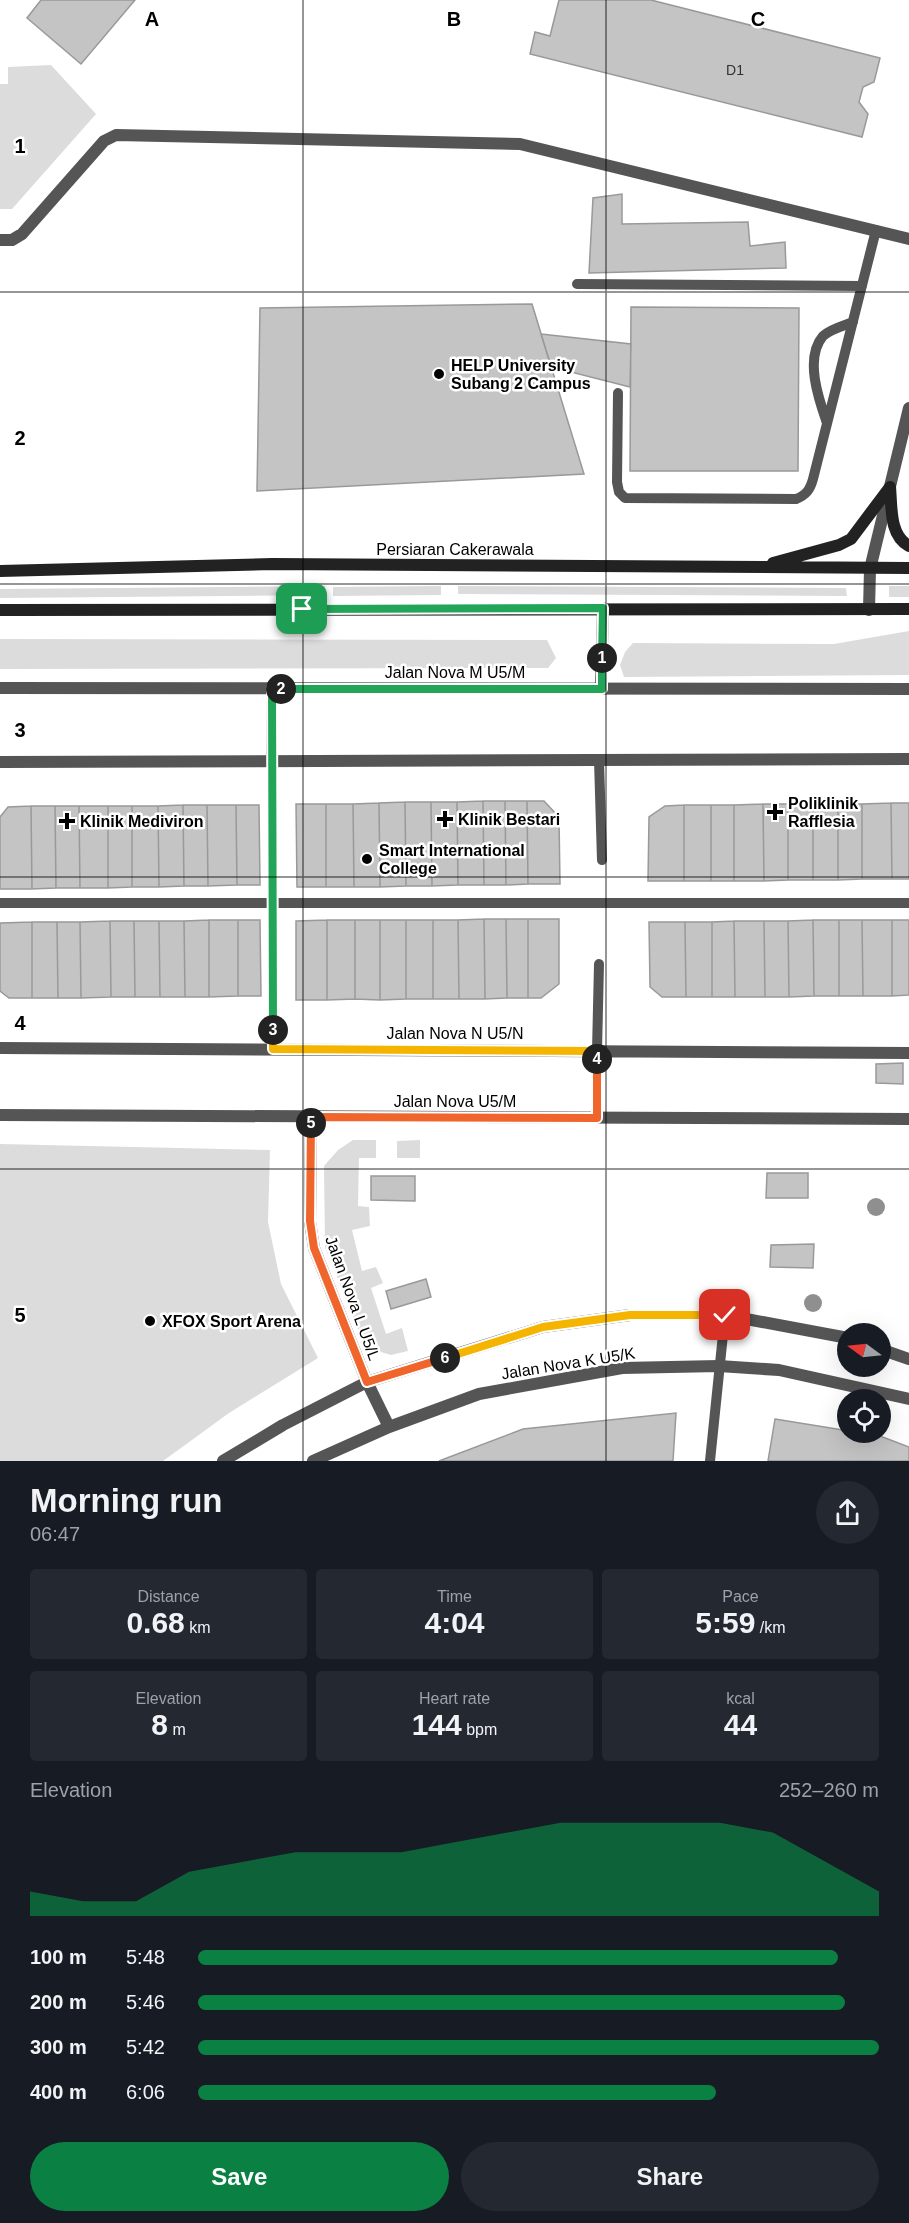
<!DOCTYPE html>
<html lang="en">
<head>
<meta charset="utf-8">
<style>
  :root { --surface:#171b24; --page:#242831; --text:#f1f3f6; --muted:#9ea1a6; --accent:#0b8043 }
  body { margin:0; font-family:Arial,sans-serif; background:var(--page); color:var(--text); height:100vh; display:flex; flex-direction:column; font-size:22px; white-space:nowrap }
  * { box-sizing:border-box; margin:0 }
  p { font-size:20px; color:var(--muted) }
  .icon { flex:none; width:33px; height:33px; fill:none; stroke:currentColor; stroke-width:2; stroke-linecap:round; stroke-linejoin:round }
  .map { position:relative; height:1461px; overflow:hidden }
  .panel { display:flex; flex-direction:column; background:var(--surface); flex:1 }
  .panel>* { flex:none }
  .needle { width:39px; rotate:285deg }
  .controls { position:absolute; left:837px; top:1323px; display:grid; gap:12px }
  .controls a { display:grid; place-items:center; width:54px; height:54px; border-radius:50%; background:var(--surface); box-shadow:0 6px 24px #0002; font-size:30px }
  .pin { position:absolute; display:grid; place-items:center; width:51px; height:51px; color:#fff; margin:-26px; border-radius:12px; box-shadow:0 3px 9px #0006 }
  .km { position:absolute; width:30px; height:30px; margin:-15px; border-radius:50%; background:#222; color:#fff; font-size:16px; line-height:30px; text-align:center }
  .round { display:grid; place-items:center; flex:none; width:63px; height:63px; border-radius:32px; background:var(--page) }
  .summary { display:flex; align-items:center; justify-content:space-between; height:102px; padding:0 30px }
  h1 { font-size:33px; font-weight:600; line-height:45px }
  .metrics { display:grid; grid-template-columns:repeat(3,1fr); gap:9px; height:102px; padding:6px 30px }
  .metrics div { display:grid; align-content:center; border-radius:6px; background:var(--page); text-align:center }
  .metrics b { font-size:30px; font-weight:600 }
  .metrics small { font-size:16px; font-weight:400 }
  .metrics p { font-size:16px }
  .chart { height:168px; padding:12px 30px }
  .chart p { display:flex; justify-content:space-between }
  .chart svg { width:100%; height:108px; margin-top:6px; fill:var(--accent); opacity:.7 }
  .action { display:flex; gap:12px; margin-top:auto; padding:12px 30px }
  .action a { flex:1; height:69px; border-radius:36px; background:var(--accent); color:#fff; font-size:24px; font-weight:600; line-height:69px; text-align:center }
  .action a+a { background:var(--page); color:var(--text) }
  ul { padding:0 30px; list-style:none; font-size:20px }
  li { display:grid; grid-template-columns:96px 72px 1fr; align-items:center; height:45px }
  li i { height:15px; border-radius:8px; background:var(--accent) }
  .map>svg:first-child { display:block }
</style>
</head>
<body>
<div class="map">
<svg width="909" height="1461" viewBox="0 0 909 1461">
  <rect width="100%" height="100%" fill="#fff"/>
  <path fill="#dcdcdc" d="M51 65 96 114 12 209H0V84H8V67Z
    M325 586V595L0 598V589Z
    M441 586V595L333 596V587Z
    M458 586 846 588 847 596 458 594Z
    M889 586H909V597H889Z
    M909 631V675L624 677 620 665 625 652 633 643 834 644Z
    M0 639 547 640 556 658 548 668 0 669Z
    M353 1140H376V1158H359L358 1206 369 1207 370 1226 352 1230 362 1271 376 1267 383 1283 371 1288 386 1334 402 1328 408 1351 391 1355 371 1349 360 1334 325 1247 324 1166 338 1150Z
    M420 1140V1158H397V1141Z
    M0 1144 270 1150 268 1222 281 1284 318 1358 229 1413 163 1461H0Z"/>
  <path fill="#c4c4c4" stroke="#999" stroke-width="1.5" d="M41 0H135L81 64 27 18Z
    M559 0H651L880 58 874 82 863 87 859 102 868 114 862 137 530 54 535 32 550 36Z
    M622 194V224L748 222 750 246 785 242 786 268 589 273 593 198Z
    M532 304 584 474 257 491 260 308Z
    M631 307 799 308 798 471H630Z
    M541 334 631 344 630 387 551 367Z
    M483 801 484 885H458L457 802Z
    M483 801H505L506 885H484Z
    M505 801H527L528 884 506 885Z
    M527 801H544L559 817 560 884H528Z
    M405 802 406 886 380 887 379 803Z
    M405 802H431L432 886H406Z
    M431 802H457L458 885 432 886Z
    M379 803 380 887H354L353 804Z
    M891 803H909V879H892Z
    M891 803 892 879H862V804Z
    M296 804H326V887H297Z
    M326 804H353L354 887H326Z
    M763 804 764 881H734V805Z
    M763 804H788V880L764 881Z
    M788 804H813V880H788Z
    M813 804H838V880H813Z
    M838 804H862V879L838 880Z
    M183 805 184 886 159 887 158 806Z
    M183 805H207L208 886H184Z
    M207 805H236L237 885 208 886Z
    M236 805H259L260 885H237Z
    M684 805V881H648L649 817 665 806Z
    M684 805H711V881H684Z
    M711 805H734V881H711Z
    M31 806H55L56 888 32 889Z
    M31 806 32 889H0V817L8 807Z
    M55 806H79L80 888H56Z
    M79 806H108V888H80Z
    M108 806H132V887L108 888Z
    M132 806H158L159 887H132Z
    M484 919 485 999H459L458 920Z
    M484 919H506L507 998 485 999Z
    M506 919H528V998H507Z
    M528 919H559V984L541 998H528Z
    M209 920V997H185L184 921Z
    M209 920H238V996L209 997Z
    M238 920H260L261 996H238Z
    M327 920V1000H296V921Z
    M327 920H355V999L327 1000Z
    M355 920H380V1000L355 999Z
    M380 920H406V999L380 1000Z
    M406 920H433V999H406Z
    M433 920H458L459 999H433Z
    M813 920H839V996H814Z
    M813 920 814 996 789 997 788 921Z
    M839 920H862L863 996H839Z
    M862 920H892V996H863Z
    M892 920H909V995L892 996Z
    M110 921 111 997 81 998 80 922Z
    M110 921H134L135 997H111Z
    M134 921H159L160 997H135Z
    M159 921H184L185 997H160Z
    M734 921H764L765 997H735Z
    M734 921 735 997H712V922Z
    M764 921H788L789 997H765Z
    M32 922V998H9L0 991V923Z
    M32 922H57L58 998H32Z
    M57 922H80L81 998H58Z
    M649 922H685L686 997H662L650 987Z
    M685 922H712V997H686Z
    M903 1063V1084L876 1083V1064Z
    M767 1173H808V1198H766Z
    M371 1176H415V1201L371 1200Z
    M814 1244 813 1268 770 1267 771 1245Z
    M426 1279 431 1297 391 1309 386 1291Z
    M676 1413 673 1461H439L523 1429Z
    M775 1419 880 1436 909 1447V1461H768Z"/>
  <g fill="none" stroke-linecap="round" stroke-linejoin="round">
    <path stroke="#555" stroke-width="10" d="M577 284 862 286
      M618 393 617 482 619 492 625 498 796 499C806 495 810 490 813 479L876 230
      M827 423C819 400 804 358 823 336 830 329 843 326 853 322
      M599 760 602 860
      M272 761 273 1049
      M0 903H909
      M597 1051 599 964
      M710 1461 725 1315"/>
    <path stroke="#555" stroke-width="12" d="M0 240H12L22 234 104 141 116 135 520 144 909 239
      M869 610 870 569 909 408
      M0 688 909 689
      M272 689V761
      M601 689 603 608
      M0 762 909 759
      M0 1048 909 1053
      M0 1115 909 1119
      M311 1117 310 1222 314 1248 367 1382 389 1427
      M597 1118V1051
      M880 1349 909 1359
      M223 1461 283 1425 367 1382 543 1327 630 1315H725L848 1338
      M313 1461 389 1427 479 1394 622 1368 719 1366 779 1370 909 1399"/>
    <path stroke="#222" stroke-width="12" d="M890 487C892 507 889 535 909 546
      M773 563 839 545 851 539 890 487
      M0 571 272 564 909 568
      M0 610 909 609"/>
  </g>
  <g fill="#8f8f8f">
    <circle cx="876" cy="1207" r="9"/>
    <circle cx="813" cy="1303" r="9"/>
  </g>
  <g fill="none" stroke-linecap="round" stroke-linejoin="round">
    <g stroke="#fff" stroke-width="12">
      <path id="split-1" d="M302 609 603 608 602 658"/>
    </g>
    <g stroke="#fff" stroke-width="12">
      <path id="split-2" d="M281 689H602V658"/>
    </g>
    <g stroke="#fff" stroke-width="12">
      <path id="split-3" d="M273 1030 272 688 281 689"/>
    </g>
    <g stroke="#fff" stroke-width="12">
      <path id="split-4" d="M273 1030V1049L597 1051V1059"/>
    </g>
    <g stroke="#fff" stroke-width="12">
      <path id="split-5" d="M311 1123V1117L597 1118V1059"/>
    </g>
    <g stroke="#fff" stroke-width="12">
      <path id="split-6" d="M311 1123 310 1221 314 1248 367 1382 445 1358"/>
    </g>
    <g stroke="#fff" stroke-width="12">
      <path id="split-7" d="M445 1358 543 1327 630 1315H725"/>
    </g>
    <use href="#split-1" stroke="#22a559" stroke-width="8"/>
    <use href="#split-2" stroke="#22a559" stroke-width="8"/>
    <use href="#split-3" stroke="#22a559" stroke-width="8"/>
    <use href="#split-4" stroke="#f5b400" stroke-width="8"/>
    <use href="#split-5" stroke="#f0652b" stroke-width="8"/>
    <use href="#split-6" stroke="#f0652b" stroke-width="8"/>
    <use href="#split-7" stroke="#f5b400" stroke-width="8"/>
  </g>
  <path fill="none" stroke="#000" stroke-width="1.5" stroke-opacity="0.55" d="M303 0V1461M606 0V1461M0 292H909M0 584H909M0 877H909M0 1169H909"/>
  <g fill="#000" stroke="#fff" stroke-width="2">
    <circle cx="439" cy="374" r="6"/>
    <path d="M772 803h6v6h6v6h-6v6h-6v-6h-6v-6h6z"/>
    <path d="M442 810h6v6h6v6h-6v6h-6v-6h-6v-6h6z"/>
    <path d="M64 812h6v6h6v6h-6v6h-6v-6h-6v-6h6z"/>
    <circle cx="367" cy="859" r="6"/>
    <circle cx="150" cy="1321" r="6"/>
  </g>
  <g text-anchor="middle" stroke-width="5" stroke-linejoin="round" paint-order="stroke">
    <g font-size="14" fill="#313131">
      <text x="735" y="75">D1</text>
    </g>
    <g font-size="16" font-weight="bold" fill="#000" stroke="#fff" text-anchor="start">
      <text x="451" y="371">HELP University<tspan x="451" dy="18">Subang 2 Campus</tspan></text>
      <text x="788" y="809">Poliklinik<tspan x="788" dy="18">Rafflesia</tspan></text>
      <text x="458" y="825">Klinik Bestari</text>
      <text x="80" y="827">Klinik Mediviron</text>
      <text x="379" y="856">Smart International<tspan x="379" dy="18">College</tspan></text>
      <text x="162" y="1327">XFOX Sport Arena</text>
    </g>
    <g font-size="16" fill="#000" stroke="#fff">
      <text x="455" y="555">Persiaran Cakerawala</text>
      <text x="455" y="678">Jalan Nova M U5/M</text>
      <text x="455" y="1039">Jalan Nova N U5/N</text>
      <text x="455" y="1107">Jalan Nova U5/M</text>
      <text transform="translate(353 1298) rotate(70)" y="6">Jalan Nova L U5/L</text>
      <text transform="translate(568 1363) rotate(-9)" y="6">Jalan Nova K U5/K</text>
    </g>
  </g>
  <g font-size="20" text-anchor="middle" font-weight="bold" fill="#000" stroke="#fff" stroke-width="5" stroke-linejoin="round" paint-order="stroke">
    <text x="152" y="26">A</text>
    <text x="454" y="26">B</text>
    <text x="758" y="26">C</text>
    <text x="20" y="153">1</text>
    <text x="20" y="445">2</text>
    <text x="20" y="737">3</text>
    <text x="20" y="1030">4</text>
    <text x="20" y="1322">5</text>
  </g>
</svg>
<div class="controls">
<a><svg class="needle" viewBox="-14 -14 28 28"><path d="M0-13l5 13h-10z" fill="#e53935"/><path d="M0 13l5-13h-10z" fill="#9ea1a6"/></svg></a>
<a><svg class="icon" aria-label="locate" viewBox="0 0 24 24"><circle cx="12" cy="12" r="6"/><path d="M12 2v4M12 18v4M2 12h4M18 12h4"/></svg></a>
</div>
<div class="pin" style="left:302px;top:609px;background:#1e9e55"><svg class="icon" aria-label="arrive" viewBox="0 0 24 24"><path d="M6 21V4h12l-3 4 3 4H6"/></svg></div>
<div class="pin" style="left:725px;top:1315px;background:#d93025"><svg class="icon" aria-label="check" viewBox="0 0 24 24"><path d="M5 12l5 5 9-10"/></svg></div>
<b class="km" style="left:602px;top:658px">1</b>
<b class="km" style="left:281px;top:689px">2</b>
<b class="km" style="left:273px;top:1030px">3</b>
<b class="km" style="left:597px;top:1059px">4</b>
<b class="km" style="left:311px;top:1123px">5</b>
<b class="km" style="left:445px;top:1358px">6</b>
</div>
<section class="panel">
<div class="summary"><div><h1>Morning run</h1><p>06:47</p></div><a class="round"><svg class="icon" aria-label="share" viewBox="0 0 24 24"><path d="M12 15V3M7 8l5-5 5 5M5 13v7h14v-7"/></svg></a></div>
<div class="metrics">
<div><p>Distance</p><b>0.68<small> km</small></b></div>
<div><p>Time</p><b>4:04</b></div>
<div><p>Pace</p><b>5:59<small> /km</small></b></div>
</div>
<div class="metrics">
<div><p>Elevation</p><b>8<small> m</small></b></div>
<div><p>Heart rate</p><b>144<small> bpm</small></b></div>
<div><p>kcal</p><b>44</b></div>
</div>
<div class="chart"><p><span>Elevation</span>252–260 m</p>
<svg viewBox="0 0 160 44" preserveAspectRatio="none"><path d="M0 44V34L10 38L20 38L30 26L40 22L50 18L60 18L70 18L80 14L90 10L100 6L110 6L120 6L130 6L140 10L150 22L160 34V44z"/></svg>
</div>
<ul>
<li><b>100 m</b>5:48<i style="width:94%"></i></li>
<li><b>200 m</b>5:46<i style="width:95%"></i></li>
<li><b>300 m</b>5:42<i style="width:100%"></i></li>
<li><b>400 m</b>6:06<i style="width:76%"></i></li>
</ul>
<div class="action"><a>Save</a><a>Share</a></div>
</section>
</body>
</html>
